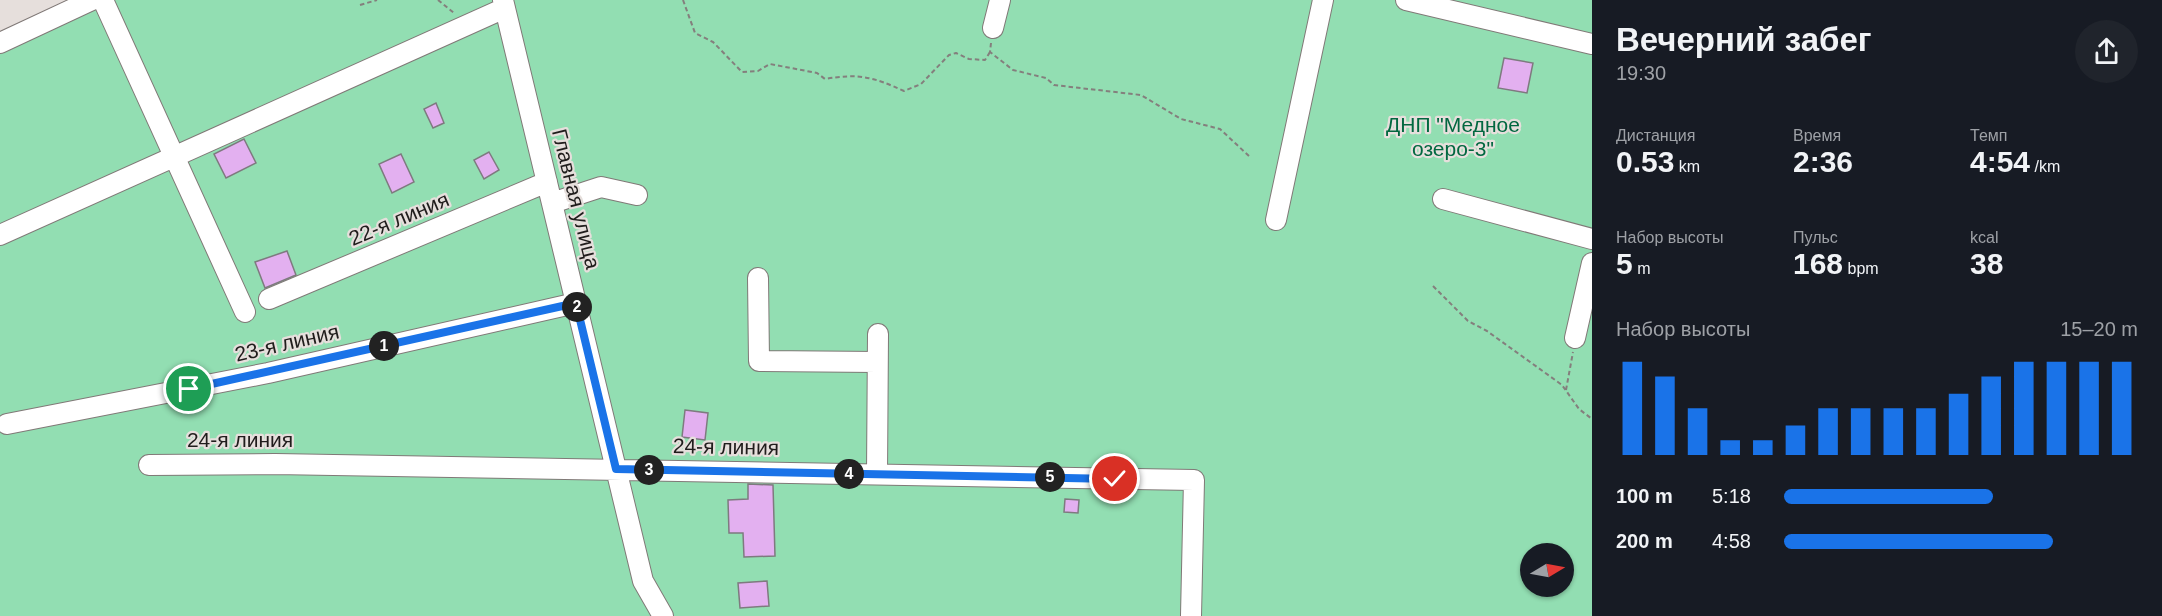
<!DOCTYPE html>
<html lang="ru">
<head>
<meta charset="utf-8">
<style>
  :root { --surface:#171b24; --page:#20242c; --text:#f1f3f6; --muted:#9ea1a6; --accent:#1a73e8 }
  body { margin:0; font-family:Arial,sans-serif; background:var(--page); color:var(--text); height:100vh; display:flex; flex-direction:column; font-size:22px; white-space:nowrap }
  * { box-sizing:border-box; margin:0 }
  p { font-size:20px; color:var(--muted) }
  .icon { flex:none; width:33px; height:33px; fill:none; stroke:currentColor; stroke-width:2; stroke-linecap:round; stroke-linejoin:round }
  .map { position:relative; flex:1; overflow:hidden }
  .side { display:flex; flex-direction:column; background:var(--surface); width:570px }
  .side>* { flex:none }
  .needle { width:39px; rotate:80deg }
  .controls { position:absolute; left:1520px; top:543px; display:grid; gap:12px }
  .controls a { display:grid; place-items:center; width:54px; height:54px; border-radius:50%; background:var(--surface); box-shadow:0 2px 4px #0004; font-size:30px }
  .pin { position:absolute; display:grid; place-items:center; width:51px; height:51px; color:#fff; margin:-26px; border:3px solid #fff; border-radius:50%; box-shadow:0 2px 6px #0007 }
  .km { position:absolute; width:30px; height:30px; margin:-15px; border-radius:50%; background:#222; color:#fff; font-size:16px; line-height:30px; text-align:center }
  .round { display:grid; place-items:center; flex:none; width:63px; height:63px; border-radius:32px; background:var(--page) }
  .head { display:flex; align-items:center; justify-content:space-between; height:102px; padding:0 24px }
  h1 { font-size:33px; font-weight:700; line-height:45px }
  .metrics { display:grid; grid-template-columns:repeat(3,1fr); gap:9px; height:102px; padding:6px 24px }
  .metrics div { display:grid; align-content:center }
  .metrics b { font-size:30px; font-weight:700 }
  .metrics small { font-size:16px; font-weight:400 }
  .metrics p { font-size:16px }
  .chart { height:168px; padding:12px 24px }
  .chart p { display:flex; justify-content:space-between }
  .chart svg { width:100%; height:108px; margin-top:6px; stroke:var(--accent); stroke-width:6 }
  ul { padding:0 24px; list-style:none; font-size:20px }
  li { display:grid; grid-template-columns:96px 72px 1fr; align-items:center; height:45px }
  li i { height:15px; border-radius:8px; background:var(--accent) }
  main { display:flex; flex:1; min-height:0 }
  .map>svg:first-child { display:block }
</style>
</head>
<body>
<main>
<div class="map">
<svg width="1592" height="616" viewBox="0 0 1592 616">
  <rect width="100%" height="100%" fill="#e6dfdc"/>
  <path fill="#92deb2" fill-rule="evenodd" d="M92 0H1592V616H0V43ZM1530 554H1563V586H1530Z"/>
  <path fill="#e3b0f0" stroke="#7e7a7f" stroke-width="1.5" d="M1504 58 1533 63 1527 93 1498 88Z
    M436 103 444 123 433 128 424 109Z
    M244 139 256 163 226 178 214 154Z
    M489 152 499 170 484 179 474 160Z
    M401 154 414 182 392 193 379 164Z
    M287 251 296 275 265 288 255 262Z
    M685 410 708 413 705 440 682 437Z
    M748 484 773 485 775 556 744 557 743 533H729L728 500 748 499Z
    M1065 499 1079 500 1078 513 1064 512Z
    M767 581 769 606 740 608 738 583Z"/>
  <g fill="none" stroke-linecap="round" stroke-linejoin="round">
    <g stroke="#807977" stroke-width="22">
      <path id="minor" d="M103 0 245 312
        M503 0 643 581 663 616
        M1406 0 1592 44
        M993 28 1000 0
        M0 43 92 0
        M1443 199 1592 239
        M552 203 601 187 637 195
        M1276 220 1323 0
        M0 235 505 8
        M758 278 759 361 877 362
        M269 299 547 182
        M1575 338 1592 263
        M7 424 268 373 576 303
        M149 465 275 464 1194 480 1191 616
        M877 474 878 334"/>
    </g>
    <path stroke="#847f7d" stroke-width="2" stroke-dasharray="4.5 3" stroke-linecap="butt" d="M438 0 454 13
      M683 0 695 33 713 42 742 72 758 71 770 64 817 73 825 79C859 73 873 77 904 91L921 84 949 55 956 53 969 59 985 60 990 52
      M360 5 377 0
      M991 43 990 52 1013 70 1046 78 1054 85 1141 95 1181 119 1220 129 1250 157
      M1433 286 1468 321 1487 331 1562 385 1579 409 1592 419
      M1566 390 1573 352"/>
    <use href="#minor" stroke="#fff" stroke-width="20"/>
  </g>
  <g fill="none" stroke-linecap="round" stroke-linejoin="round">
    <g stroke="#fff" stroke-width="12">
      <path id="route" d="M189 389 576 303 616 469 1115 479"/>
    </g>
    <use href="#route" stroke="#1a73e8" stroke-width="8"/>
  </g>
  <g text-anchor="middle" stroke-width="4.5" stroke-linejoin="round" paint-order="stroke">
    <g font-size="21" fill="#026840" stroke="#e6dfdc">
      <text x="1453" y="132">ДНП "Медное<tspan x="1453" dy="24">озеро-3"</tspan></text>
    </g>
    <g font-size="21" fill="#201d1c" stroke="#e6dfdc">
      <text transform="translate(576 199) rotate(76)" y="7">Главная улица</text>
      <text transform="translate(399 219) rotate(-23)" y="7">22-я линия</text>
      <text transform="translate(287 343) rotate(-13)" y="7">23-я линия</text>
      <text x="240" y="447">24-я линия</text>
      <text transform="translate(726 447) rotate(1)" y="7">24-я линия</text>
    </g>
  </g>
</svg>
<div class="controls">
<a><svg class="needle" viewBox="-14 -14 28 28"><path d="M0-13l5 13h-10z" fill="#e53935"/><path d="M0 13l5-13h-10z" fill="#9ea1a6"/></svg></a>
</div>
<div class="pin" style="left:189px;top:389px;background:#1e9e55"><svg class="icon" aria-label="arrive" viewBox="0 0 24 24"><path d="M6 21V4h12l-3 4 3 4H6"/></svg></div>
<div class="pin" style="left:1115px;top:479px;background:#d93025"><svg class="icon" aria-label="check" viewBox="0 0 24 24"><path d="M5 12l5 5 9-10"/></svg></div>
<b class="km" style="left:384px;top:346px">1</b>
<b class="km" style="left:577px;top:307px">2</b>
<b class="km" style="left:649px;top:470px">3</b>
<b class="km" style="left:849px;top:474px">4</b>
<b class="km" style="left:1050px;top:477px">5</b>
</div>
<section class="side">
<div class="head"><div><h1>Вечерний забег</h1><p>19:30</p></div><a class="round"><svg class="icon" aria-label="share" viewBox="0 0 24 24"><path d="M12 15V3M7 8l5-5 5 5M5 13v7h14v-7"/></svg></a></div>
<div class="metrics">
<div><p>Дистанция</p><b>0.53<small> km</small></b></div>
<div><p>Время</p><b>2:36</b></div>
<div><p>Темп</p><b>4:54<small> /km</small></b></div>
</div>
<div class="metrics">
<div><p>Набор высоты</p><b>5<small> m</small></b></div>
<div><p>Пульс</p><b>168<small> bpm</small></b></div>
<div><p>kcal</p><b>38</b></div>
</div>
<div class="chart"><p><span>Набор высоты</span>15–20 m</p>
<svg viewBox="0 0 160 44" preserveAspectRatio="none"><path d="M5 44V6M15 44V12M25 44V25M35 44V38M45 44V38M55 44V32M65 44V25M75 44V25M85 44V25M95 44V25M105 44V19M115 44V12M125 44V6M135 44V6M145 44V6M155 44V6"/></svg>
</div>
<ul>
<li><b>100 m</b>5:18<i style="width:59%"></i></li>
<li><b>200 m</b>4:58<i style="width:76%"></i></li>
</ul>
</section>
</main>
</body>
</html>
